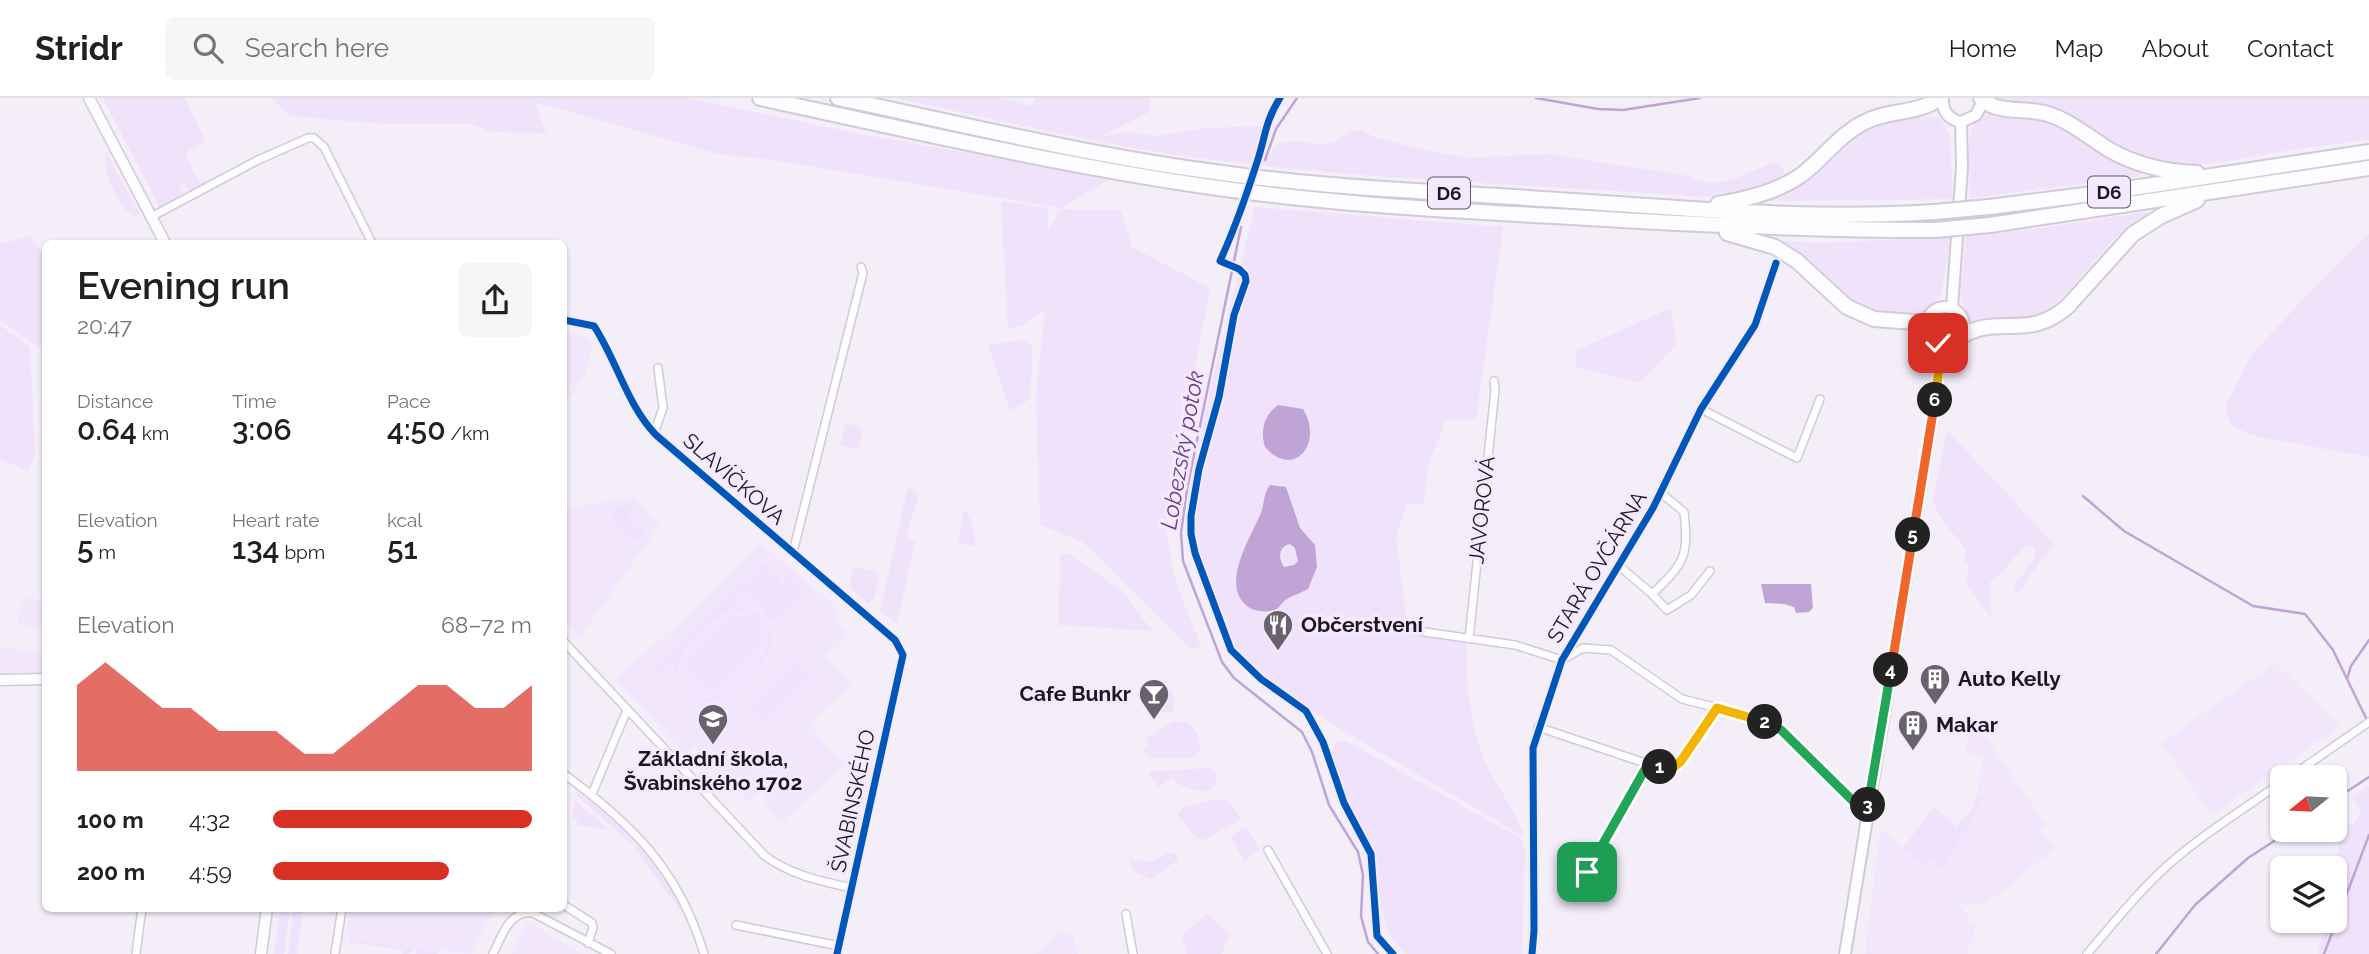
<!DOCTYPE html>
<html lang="en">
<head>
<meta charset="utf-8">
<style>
  :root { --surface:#fff; --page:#f6f6f6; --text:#202124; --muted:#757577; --line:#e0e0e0; --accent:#d93025 }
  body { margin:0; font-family:Raleway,sans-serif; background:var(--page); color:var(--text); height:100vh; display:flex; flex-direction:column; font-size:26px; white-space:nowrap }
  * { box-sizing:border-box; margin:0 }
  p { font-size:23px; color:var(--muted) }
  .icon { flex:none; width:38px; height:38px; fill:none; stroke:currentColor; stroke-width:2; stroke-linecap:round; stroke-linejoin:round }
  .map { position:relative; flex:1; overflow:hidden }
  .panel { position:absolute; left:42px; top:142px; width:525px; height:672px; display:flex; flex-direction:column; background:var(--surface); border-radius:10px; box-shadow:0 2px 5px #0004 }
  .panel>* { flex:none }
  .needle { width:46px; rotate:252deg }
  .controls { position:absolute; left:2270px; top:667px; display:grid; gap:14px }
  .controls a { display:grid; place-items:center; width:77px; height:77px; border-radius:10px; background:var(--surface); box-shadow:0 2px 5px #0004; font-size:35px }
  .pin { position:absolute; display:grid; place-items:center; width:60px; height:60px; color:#fff; margin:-30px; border-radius:14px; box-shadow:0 4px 10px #0006 }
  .km { position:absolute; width:35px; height:35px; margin:-18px; border-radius:50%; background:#222; color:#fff; font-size:19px; line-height:35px; text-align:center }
  .round { display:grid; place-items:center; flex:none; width:74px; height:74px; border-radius:10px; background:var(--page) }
  .overview { display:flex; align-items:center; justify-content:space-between; height:119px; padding:0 35px }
  h1 { font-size:38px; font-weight:600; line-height:52px }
  .figures { display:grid; grid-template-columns:repeat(3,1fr); gap:10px; height:119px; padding:7px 35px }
  .figures div { display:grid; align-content:center }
  .figures b { font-size:30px; font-weight:600 }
  .figures small { font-size:19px; font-weight:400 }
  .figures p { font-size:19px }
  .chart { height:196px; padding:14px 35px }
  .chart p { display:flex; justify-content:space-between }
  .chart svg { width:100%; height:126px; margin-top:7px; fill:var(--accent); opacity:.7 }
  ul { padding:0 35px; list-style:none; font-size:23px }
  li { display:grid; grid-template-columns:112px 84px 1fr; align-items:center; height:52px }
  li i { height:18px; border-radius:9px; background:var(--accent) }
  header { display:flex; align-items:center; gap:42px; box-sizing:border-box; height:98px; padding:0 35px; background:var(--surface); border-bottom:2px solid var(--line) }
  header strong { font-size:33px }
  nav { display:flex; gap:38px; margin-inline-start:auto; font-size:24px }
  .search { width:490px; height:63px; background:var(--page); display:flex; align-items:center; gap:18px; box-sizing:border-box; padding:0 24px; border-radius:10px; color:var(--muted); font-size:26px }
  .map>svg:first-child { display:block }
</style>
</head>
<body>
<header>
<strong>Stridr</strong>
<div class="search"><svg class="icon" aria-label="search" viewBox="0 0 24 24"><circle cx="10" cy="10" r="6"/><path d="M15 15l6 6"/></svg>Search here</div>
<nav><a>Home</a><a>Map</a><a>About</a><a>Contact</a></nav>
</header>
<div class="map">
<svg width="2369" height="856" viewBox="0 0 2369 856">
  <rect width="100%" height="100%" fill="#f4eef9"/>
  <path fill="#f1e6fb" d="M564 233 579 236 592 246 584 280 564 305Z
    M635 399 659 428 579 540 564 521V411Z
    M759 444 830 503 839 514 833 520 849 537 826 559 851 587 809 627 845 667 780 726 763 707 768 702 760 694 748 704 694 647 685 655 614 581 699 508Z
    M25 499 45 504V533L17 525Z
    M0 549 45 555V576L0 575Z
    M2275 565 2340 628 2212 717 2161 645Z
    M1970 626 1988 634 1984 637 2046 727 2040 731 2055 750 1994 800H1988L1986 804 1971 807 1959 806 1967 816 1968 825 1976 826 1967 856H1865L1881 730 1922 768 1929 760 1942 770 1979 710 1984 697 1977 695 1984 659 1965 655Z
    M350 810H495L471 856 354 842 347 833Z
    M527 823 582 856H511Z
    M1057 834 1073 838 1078 856H1036Z"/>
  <path fill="#f0e2fb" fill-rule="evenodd" d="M103 0H184L206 43 185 55 199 85 206 83 207 85 190 94 185 86 179 88 183 98 160 110Z
    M271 0H687L865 37 1031 66 1107 82 1062 110 774 62 719 56 535 4 546 35 491 34 471 26H384L290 18Z
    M896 0H1000L1031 8 1035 0H1150L1149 14 1102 38 1127 34 1155 38 1206 30 1264 28 1257 51 1269 58 1278 45 1296 43 1320 46 1333 45 1351 33 1362 32 1374 39 1411 49 1468 60 1548 56 1689 78C1719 97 1748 72 1777 64L1785 72 1779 84 1753 93 1707 99C1543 87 1378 83 1214 62 1107 49 1001 22 896 0Z
    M1987 0H2369V42C2335 46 2301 50 2268 56 2235 61 2199 71 2166 66 2123 59 2093 30 2056 11 2035 1 2009 6 1987 0Z
    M1989 16 2023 18 2049 23 2115 62 2140 73V76L2137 79 1970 100C1970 83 1965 38 1975 25 1978 20 1984 18 1989 16Z
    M1939 19 1950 38 1953 101 1762 103 1783 95 1808 80 1866 32 1895 21Z
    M106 54 139 115 138 117 133 118C117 107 102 71 106 54Z
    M1001 103 1048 110V132L1061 111 1121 112 1132 149 1210 190 1165 430 1176 485 1201 548 1192 551 1093 453 1082 444 1040 427 1036 296 1045 212 1021 228 1008 231Z
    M1255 109 1503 129 1476 321 1446 322 1428 367 1424 407 1407 405 1396 439 1406 518 1411 527 1462 536 1466 546 1468 593 1476 640 1487 668 1522 730 1524 739 1307 611 1247 566 1231 546 1198 457 1194 436 1187 419 1189 392 1216 267Z
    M2147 114 2149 116C2123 130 2104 151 2085 173 2071 189 2058 207 2038 216 2017 225 1995 218 1975 225L1968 221 1960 196 1966 138 2020 133Z
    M2369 135V359L2277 342C2266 342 2237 334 2230 324 2227 319 2226 313 2226 307L2252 256 2317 186Z
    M29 138 45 158V254L0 222V146Z
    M1951 139 1941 197 1936 204 1919 217 1886 215 1867 210 1847 198 1804 158 1781 143 1817 145Z
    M1671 210 1677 246 1639 285 1575 269 1577 252Z
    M0 227 30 249 35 357 27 373 0 361Z
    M1024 241 1033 249 1030 301 1010 313 988 247Z
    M845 325 863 330 859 352 840 348Z
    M1947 332 2054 446 2016 497 2015 487 2036 458 2034 450 2029 447C2010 458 2008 476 1990 483L1991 520 1966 485 1969 465 1964 464 1966 451C1954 436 1938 421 1933 402Z
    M908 389 919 397 907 433 909 441 915 443 897 526 880 513Z
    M629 406 634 412 628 419 645 436 637 444 610 417 617 409Z
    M965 411 972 425 976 448 957 444Z
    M1060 456H1070L1123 494 1152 533 1059 527Z
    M765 465 770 470 729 509C753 507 778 524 770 551 767 562 758 569 750 576 733 593 710 617 686 595 675 586 674 573 676 560L657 577 653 572ZM735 512 750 514 744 521 757 534 763 528 752 516C784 533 763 559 745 576 729 592 707 613 686 591 665 568 688 548 704 532 714 523 721 514 735 512Z
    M853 469 876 474 879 477 875 498 869 506 850 490Z
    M770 471 782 484 758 507 746 494Z
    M791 478 804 492 773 523 759 508Z
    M734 514 765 546 712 597 681 564Z
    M798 565 810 578 763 623 751 611Z
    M1157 582C1170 587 1180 602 1172 614H1161L1156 605 1143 608 1141 599H1136V595L1139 594 1142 586Z
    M1177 623 1189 625C1196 632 1208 653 1192 659 1186 661 1175 660 1169 660 1161 661 1154 662 1146 658L1143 649 1148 648 1147 639C1160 636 1163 626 1177 623Z
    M1346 643 1520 740 1525 753 1522 856H1405L1388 833 1332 655 1336 644Z
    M1210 670 1217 677C1217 704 1183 692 1172 680L1159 689 1149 677 1152 673Z
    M2366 688 2369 689V856H2318L2325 823 2334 822 2335 767 2342 729 2354 725 2361 715 2357 705 2352 701Z
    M577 693 624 731 633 744 630 745 577 698Z
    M1977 695 1984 697 1979 710 1942 771 1929 760 1923 768 1903 750 1934 709 1957 729 1973 709Z
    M1218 701 1228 703 1242 721 1203 742 1195 739 1177 715 1186 708Z
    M575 703 610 732 578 727 576 720H572Z
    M1246 729 1260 752 1244 762 1230 738Z
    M638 746C649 760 682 796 680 812L635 751Z
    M1168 754 1175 756 1179 761 1151 781 1135 774 1128 761 1152 764Z
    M280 810H290L284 856H274Z
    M294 810H303L297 856H288Z
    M1207 816 1230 836 1221 856H1187L1182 837Z
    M351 839 354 842 437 853V856H416L415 851H412L409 856H403V852L356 845 353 848 348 844Z"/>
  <path fill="#c0a4d5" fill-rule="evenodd" d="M1278 307 1303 311C1324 345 1294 382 1265 349 1260 333 1264 317 1278 307Z
    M1270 387 1286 389 1300 430 1315 447 1317 469 1308 491C1301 495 1291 498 1284 503 1283 504 1278 510 1277 511 1269 515 1257 514 1250 510 1218 491 1250 440 1260 417 1265 406 1263 396 1270 387ZM1290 446 1295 450 1298 463 1294 467 1284 469C1278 460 1278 449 1290 446Z
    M1761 486H1811L1813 510 1809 514 1796 515 1794 509 1784 506 1765 505Z"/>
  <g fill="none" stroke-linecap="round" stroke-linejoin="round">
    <path stroke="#c0a4d5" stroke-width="2.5" d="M1536 0 1598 11 1623 12 1700 0
      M1265 62 1276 31 1297 0
      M1241 129 1187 391 1181 435 1183 463 1222 564 1234 580 1302 634 1312 654 1329 707 1358 754 1363 777 1361 818 1368 844 1378 856
      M2083 398 2124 433 2253 508 2305 516 2333 552 2347 581
      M2367 622 2347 581 2351 568 2369 542
      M2334 702 2369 679
      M2156 856 2195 807 2248 760 2291 732
      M2324 856 2369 737"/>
    <g stroke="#d1cbd5" stroke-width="10">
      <path id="minor" d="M151 119 258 62 308 40H314L324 49 372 145
        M564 222 594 228C617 263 627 307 656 337L895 542 903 557 837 856
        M1701 311 1797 360 1820 301
        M654 335 663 310 658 270
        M793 454 863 175 861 169
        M1618 467 1652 496C1684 466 1689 459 1684 414L1661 395
        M1652 496 1667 512 1691 497 1710 473
        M1404 531 1515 547 1562 562 1583 550 1611 552 1682 601 1761 621 1781 632 1855 705 1868 709
        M1469 541 1495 292 1494 283
        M564 544 765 758C791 777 820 783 852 790
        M1538 629 1648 666
        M564 676C632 726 679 772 704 856
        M2290 679 2369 624
        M592 696 627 612
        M1268 752 1327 856
        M1587 774 1648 666C1661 670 1670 672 1681 663L1717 610
        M564 807 592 825 593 830 588 845
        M1126 816 1133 856
        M736 827 839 848
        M136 856 142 810
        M335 856 342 810
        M493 856C502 838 509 812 533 815L611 856
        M1532 856 1534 833 1533 650 1562 562 1653 410 1701 311 1755 227 1776 165
        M2087 856C2113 826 2138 794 2168 767 2203 736 2244 711 2282 684"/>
    </g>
    <g stroke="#d1cbd5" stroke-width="13">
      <path id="tertiary" d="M89 0 165 145
        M0 582 46 581
        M261 856 267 810"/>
    </g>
    <g stroke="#d1cbd5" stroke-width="14">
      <path id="secondary" d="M1943 0C1942 13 1948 21 1961 24L1976 17 1981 7V0
        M1926 228a19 19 0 1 1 38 0a19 19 0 1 1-38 0Z
        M1952 210 1962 69 1961 24
        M1845 856 1933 315 1942 246"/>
    </g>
    <g stroke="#d1cbd5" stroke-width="18">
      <path id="motorway" d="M760 0C908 32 1055 66 1204 88 1320 105 1437 112 1554 118 1681 126 1808 132 1935 132
        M838 0C961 26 1083 56 1208 73 1329 91 1452 94 1573 103 1693 111 1814 122 1934 114
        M1981 0C1997 17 2027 9 2048 16 2070 23 2089 39 2108 51 2135 67 2167 74 2197 75
        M1718 106C1747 101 1776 94 1800 78 1822 62 1839 37 1863 25 1888 11 1917 17 1940 0
        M1989 109 2100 95 2369 54
        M1990 127 2369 70
        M1727 135 1775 149 1797 163 1847 209 1874 221 1915 224 1928 235
        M1960 239C1998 215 2028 244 2068 208L2133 136 2161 118 2197 102"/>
    </g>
    <use href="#minor" stroke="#fdfcfe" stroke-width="7"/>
    <use href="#tertiary" stroke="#fdfcfe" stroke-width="10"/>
    <use href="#secondary" stroke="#fdfcfe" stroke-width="10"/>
    <use href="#motorway" stroke="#fdfcfe" stroke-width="14"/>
    <g stroke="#d1cbd5" stroke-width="18" stroke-linecap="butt">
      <path id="motorway-bridge" d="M1934 114 1989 109
        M1935 132 1990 127"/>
    </g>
    <use href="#motorway-bridge" stroke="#fdfcfe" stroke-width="14"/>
    <g stroke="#f5eafd" stroke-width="11">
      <path id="cycleway" d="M1280 0C1265 24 1266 36 1258 61 1247 96 1235 130 1220 163L1239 171 1245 177 1246 183 1234 217 1219 299 1199 371 1191 418V436L1195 455 1231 552 1261 581 1306 613 1323 644 1344 705 1371 756 1377 838 1393 856
        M564 222 594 228C617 263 627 307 656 337L895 542 903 557 837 856
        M1532 856 1534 833 1533 650 1562 562 1653 410 1701 311 1755 227 1776 165"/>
    </g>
    <use href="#cycleway" stroke="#0057b8" stroke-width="7"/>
  </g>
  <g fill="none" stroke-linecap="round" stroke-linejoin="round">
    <g stroke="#fff" stroke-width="14">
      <path id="split-1" d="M1587 774 1648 666 1660 669"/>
    </g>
    <g stroke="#fff" stroke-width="14">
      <path id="split-2" d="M1660 669H1674L1681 663 1717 610 1765 624"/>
    </g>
    <g stroke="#fff" stroke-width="14">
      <path id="split-3" d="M1765 624 1781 632 1855 705 1868 707"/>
    </g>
    <g stroke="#fff" stroke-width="14">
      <path id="split-4" d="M1868 707 1891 572"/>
    </g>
    <g stroke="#fff" stroke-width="14">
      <path id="split-5" d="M1891 572 1913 437"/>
    </g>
    <g stroke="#fff" stroke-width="14">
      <path id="split-6" d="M1913 437 1935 302"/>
    </g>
    <g stroke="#fff" stroke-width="14">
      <path id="split-7" d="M1935 302 1942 246 1938 245"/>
    </g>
    <use href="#split-1" stroke="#22a559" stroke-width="9"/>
    <use href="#split-2" stroke="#f5b400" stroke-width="9"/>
    <use href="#split-3" stroke="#22a559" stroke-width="9"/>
    <use href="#split-4" stroke="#22a559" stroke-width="9"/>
    <use href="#split-5" stroke="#f0652b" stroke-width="9"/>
    <use href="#split-6" stroke="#f0652b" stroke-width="9"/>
    <use href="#split-7" stroke="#f5b400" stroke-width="9"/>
  </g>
  <defs>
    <g id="restaurant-pin" transform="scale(1.575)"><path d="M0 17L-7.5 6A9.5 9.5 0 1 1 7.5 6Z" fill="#68626d" stroke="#f5eafd"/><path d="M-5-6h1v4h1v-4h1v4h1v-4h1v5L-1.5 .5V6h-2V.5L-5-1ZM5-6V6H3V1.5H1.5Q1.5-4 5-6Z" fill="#fff"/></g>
    <g id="building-pin" transform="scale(1.575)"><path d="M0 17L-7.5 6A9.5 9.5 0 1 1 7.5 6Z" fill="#68626d" stroke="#f5eafd"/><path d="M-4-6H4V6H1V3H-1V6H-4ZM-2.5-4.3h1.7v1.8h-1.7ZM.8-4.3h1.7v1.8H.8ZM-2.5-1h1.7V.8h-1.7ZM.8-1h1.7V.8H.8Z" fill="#fff"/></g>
    <g id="bar-pin" transform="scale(1.575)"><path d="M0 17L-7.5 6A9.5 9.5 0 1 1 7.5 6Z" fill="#68626d" stroke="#f5eafd"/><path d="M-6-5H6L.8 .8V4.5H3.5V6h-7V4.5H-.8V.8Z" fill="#fff"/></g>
    <g id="school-pin" transform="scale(1.575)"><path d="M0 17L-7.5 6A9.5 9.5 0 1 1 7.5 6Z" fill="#68626d" stroke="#f5eafd"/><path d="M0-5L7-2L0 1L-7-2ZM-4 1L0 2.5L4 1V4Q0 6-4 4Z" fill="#fff"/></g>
  </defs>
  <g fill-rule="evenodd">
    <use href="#restaurant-pin" x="1278" y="527"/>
    <use href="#building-pin" x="1935" y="581"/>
    <use href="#bar-pin" x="1154" y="596"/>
    <use href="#school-pin" x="713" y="621"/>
    <use href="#building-pin" x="1913" y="627"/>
  </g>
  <g text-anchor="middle" stroke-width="7" stroke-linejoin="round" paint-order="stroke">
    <g fill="#f5eafd" stroke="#5e5663" stroke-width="2">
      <rect x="2088" y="78.5" width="42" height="31" rx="5"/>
      <rect x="1428" y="79.5" width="42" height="31" rx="5"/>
    </g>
    <g font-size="19" font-weight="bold" fill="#1d1721">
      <text x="2109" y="101">D6</text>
      <text x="1449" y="102">D6</text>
    </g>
    <g font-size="21" fill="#1d1721" stroke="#f5eafd">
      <text transform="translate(734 381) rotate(41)" y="7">SLAVÍČKOVA</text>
      <text transform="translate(1482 412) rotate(-84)" y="7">JAVOROVÁ</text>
      <text transform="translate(1597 469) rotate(-59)" y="7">STARÁ OVČÁRNA</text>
      <text transform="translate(853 703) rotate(-78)" y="7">ŠVABINSKÉHO</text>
    </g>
    <g font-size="21" font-weight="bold" fill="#1d1721" stroke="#f5eafd" text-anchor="start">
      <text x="1301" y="534">Občerstvení</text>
      <text x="1958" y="588">Auto Kelly</text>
      <text x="1131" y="603" text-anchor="end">Cafe Bunkr</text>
      <text x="1936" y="634">Makar</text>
      <text x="713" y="668" text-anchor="middle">Základní škola,<tspan x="713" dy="24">Švabinského 1702</tspan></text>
    </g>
    <g font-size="23" font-style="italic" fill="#6c3b8b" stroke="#f5eafd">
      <text transform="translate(1182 352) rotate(-80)" y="8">Lobezský potok</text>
    </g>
  </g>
</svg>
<div class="controls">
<a><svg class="needle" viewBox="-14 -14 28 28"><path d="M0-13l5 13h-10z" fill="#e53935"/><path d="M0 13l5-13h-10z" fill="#757577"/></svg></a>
<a><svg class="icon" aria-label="layers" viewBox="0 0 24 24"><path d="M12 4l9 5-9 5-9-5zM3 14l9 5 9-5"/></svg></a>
</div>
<div class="pin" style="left:1587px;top:774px;background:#1e9e55"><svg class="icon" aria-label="arrive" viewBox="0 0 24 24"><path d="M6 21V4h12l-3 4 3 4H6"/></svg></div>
<div class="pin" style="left:1938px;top:245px;background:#d93025"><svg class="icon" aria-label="check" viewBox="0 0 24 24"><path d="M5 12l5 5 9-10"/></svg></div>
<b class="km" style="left:1660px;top:669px">1</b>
<b class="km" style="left:1765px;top:624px">2</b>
<b class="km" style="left:1868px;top:707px">3</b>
<b class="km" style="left:1891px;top:572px">4</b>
<b class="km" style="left:1913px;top:437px">5</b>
<b class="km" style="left:1935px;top:302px">6</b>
<section class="panel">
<div class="overview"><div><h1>Evening run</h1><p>20:47</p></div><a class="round"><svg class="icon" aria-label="share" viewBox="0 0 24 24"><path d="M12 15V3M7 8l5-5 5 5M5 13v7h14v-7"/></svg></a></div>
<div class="figures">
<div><p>Distance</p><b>0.64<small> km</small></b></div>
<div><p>Time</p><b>3:06</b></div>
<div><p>Pace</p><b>4:50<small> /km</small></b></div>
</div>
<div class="figures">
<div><p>Elevation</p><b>5<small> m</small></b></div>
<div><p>Heart rate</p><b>134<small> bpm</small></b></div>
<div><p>kcal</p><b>51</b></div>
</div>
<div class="chart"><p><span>Elevation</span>68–72 m</p>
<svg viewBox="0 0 160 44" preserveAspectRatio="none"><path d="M0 44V14L10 6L20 14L30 22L40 22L50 30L60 30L70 30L80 38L90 38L100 30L110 22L120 14L130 14L140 22L150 22L160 14V44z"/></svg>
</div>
<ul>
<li><b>100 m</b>4:32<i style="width:100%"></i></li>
<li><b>200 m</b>4:59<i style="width:68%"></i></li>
</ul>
</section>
</div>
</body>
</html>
